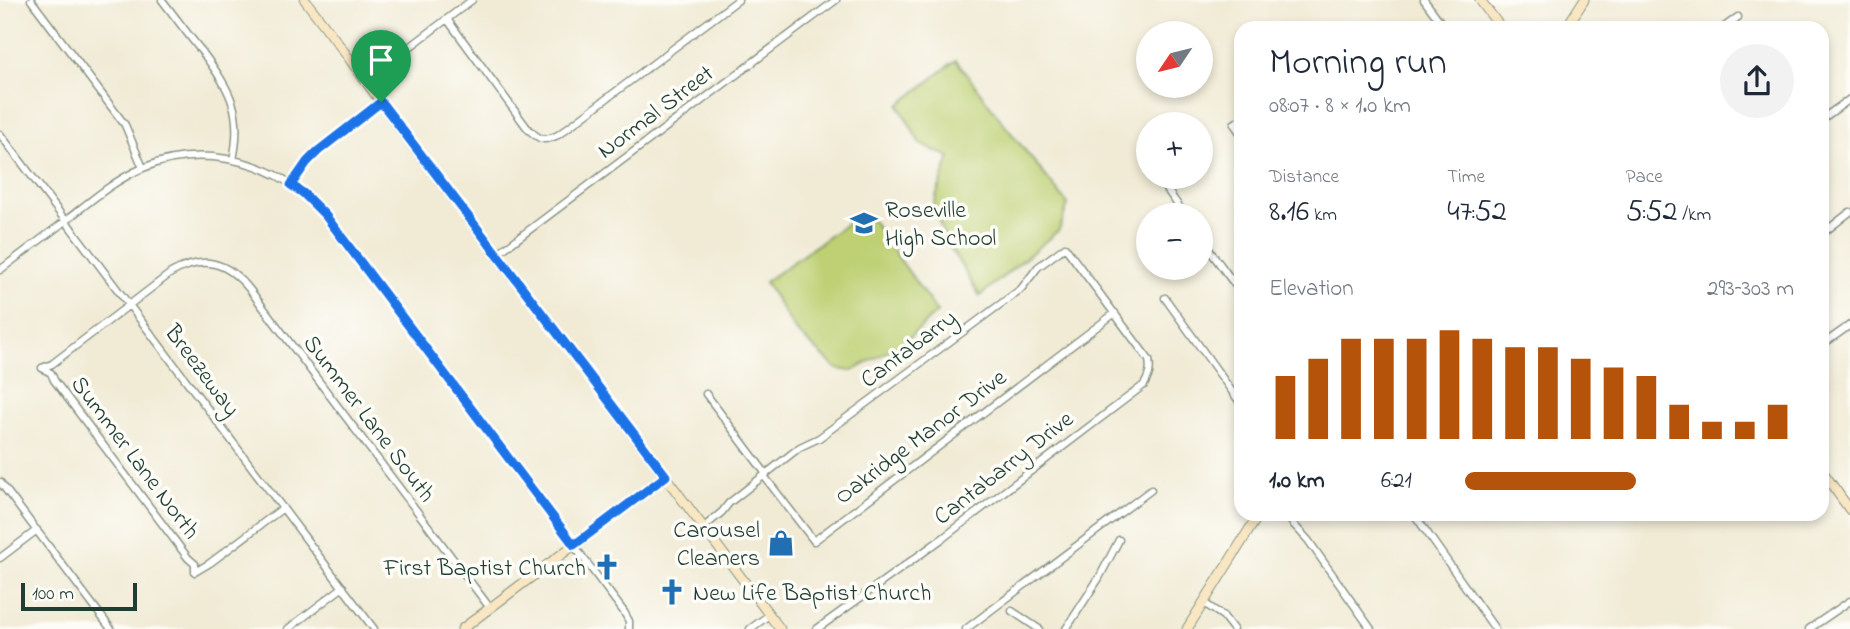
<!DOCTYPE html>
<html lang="en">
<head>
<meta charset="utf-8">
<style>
  :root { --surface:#fff; --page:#f2f2f3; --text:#1f2937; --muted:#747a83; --accent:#b45309 }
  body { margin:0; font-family:"Indie Flower",sans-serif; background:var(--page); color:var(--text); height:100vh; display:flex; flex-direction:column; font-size:26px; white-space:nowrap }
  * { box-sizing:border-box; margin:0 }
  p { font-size:23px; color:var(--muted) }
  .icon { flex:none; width:38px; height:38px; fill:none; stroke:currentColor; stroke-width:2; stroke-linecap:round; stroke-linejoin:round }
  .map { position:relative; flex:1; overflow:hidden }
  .panel { position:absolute; left:1234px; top:21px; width:595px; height:500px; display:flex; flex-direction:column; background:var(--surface); border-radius:21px; box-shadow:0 4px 10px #0003 }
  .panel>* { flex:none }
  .needle { width:46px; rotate:235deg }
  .fabs { position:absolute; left:1136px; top:21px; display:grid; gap:14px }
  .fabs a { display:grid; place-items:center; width:77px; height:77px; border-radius:50%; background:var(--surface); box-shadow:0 4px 10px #0003; font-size:35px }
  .scale { position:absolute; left:21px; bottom:18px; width:116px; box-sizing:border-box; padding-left:7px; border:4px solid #1f3d34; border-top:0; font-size:19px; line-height:24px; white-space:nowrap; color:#1f3d34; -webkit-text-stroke:5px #fdfcf7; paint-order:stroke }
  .pin { position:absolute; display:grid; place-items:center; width:60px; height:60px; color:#fff; margin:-72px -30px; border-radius:50% 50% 50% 0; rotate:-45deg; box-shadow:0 0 7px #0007 }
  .pin .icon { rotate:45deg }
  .round { display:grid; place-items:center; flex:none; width:74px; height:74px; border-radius:37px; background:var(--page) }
  .head { display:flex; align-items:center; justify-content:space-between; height:119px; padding:0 35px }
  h1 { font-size:38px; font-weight:600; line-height:52px }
  .figures { display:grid; grid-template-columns:repeat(3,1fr); gap:10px; height:119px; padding:7px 35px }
  .figures div { display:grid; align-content:center }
  .figures b { font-size:30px; font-weight:600 }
  .figures small { font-size:19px; font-weight:400 }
  .figures p { font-size:19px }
  .chart { height:196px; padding:14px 35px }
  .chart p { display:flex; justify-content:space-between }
  .chart svg { width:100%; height:126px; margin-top:7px; stroke:var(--accent); stroke-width:6 }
  ul { padding:0 35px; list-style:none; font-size:23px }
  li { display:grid; grid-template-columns:112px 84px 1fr; align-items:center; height:52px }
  li i { height:18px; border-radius:9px; background:var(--accent) }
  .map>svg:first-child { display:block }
</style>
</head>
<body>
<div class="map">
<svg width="1850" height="629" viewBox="0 0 1850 629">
  <rect width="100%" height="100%" fill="#fdfcf7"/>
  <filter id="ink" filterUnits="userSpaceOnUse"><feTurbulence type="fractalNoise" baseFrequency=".0143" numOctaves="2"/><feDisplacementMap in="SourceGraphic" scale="14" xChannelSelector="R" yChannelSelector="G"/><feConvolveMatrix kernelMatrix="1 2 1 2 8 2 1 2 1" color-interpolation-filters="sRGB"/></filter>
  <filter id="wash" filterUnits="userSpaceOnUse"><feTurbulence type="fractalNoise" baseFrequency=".00686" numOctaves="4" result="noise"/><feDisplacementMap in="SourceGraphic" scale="28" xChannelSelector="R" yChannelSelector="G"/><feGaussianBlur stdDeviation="1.57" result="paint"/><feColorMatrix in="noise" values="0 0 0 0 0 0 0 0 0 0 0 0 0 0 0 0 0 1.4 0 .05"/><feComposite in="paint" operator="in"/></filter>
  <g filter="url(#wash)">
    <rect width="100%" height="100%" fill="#f1ebd5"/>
    <path fill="#bed073" stroke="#6e8654" stroke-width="2" d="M956 60 1007 128 1068 204 1059 230 980 296 946 241 933 205 950 157 920 144 899 105Z
      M856 217 872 220 937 312 906 341 852 371 837 369 795 330 765 282Z"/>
  </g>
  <g filter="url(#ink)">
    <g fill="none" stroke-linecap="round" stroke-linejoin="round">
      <g stroke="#889484" stroke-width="9">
        <path id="street" d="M31 0 125 125 143 168
          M162 0C176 18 189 36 203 53 231 91 243 112 233 160
          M1424 0 1445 28
          M447 19 528 129C540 140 543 142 558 135L738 0
          M1723 28 1738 17
          M365 81 472 0
          M1241 119 1234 124 1241 134
          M1822 119 1850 99
          M0 134 374 629
          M1158 177 1185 215
          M291 185 307 162 318 151 381 102
          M1822 234 1850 212
          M1200 237 1241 293
          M497 254 836 0
          M0 270C20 255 40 240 60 225 86 205 112 181 143 168 195 146 261 157 304 194 316 205 326 217 336 230L624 612 629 621V629
          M1165 298 1241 404
          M1822 345 1850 325
          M42 368 52 364 171 273C204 255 227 261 250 290L490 608
          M42 368 51 373 54 380 188 558 195 564V572L210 563 283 508
          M706 394 766 474
          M764 476 814 541 1115 313
          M0 482 111 629
          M1284 514 1308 540 1371 629
          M1414 514 1495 629
          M704 527 722 512 729 503 800 447 819 438 1021 289 1038 267 1065 247 1149 360C1151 370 1149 376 1144 385L943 538 817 629
          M0 558 37 530
          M1204 603 1223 616 1233 629
          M1012 611 1039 629
          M288 629 343 587
          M750 629 769 615
          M966 629 1151 490
          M1066 629 1099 578 1119 540
          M1809 629 1850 601"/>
      </g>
      <g stroke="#889484" stroke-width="11">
        <path id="secondary" d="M305 0C336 40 366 81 395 122L557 333 780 629
          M1480 0 1501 28
          M1566 28 1584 0
          M1822 471 1850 510
          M462 629 666 476
          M1187 629 1259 514"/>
      </g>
      <use href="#street" stroke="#fff" stroke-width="6"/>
      <use href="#secondary" stroke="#f9e7c3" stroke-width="9"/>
    </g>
  </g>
  <g fill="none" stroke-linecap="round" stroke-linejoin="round" filter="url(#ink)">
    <g stroke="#fff" stroke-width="14">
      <path id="route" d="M381 102 666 476 574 545 325 215 303 193 291 185 307 162 318 151Z"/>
    </g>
    <use href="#route" stroke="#1a73e8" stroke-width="9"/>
  </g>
  <defs>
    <g id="school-bare" transform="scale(2.1)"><path d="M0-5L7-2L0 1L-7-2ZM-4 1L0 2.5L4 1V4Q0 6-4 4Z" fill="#1f6fb2" stroke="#fdfcf7" stroke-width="2.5" paint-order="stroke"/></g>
    <g id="shop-bare" transform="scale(2.1)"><path d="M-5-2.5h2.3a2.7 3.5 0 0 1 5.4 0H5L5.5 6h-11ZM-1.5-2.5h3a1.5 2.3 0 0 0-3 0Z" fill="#1f6fb2" stroke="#fdfcf7" stroke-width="2.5" paint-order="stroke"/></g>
    <g id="church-bare" transform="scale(2.1)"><path d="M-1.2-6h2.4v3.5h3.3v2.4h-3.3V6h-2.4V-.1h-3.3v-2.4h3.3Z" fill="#1f6fb2" stroke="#fdfcf7" stroke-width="2.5" paint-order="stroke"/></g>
  </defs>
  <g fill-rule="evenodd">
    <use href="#school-bare" x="864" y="223"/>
    <use href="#shop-bare" x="781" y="543"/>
    <use href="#church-bare" x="607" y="567"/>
    <use href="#church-bare" x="672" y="592"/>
  </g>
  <g text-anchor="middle" stroke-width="7" stroke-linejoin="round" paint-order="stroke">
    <g font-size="24" fill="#1f3d34" stroke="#fdfcf7">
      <text transform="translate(655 111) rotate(-37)" y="8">Normal Street</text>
      <text transform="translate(908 348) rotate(-37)" y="8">Cantabarry</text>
      <text transform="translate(203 370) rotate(53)" y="8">Breezeway</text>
      <text transform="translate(370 418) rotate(53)" y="8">Summer Lane South</text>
      <text transform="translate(920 436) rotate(-37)" y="8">Oakridge Manor Drive</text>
      <text transform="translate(136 457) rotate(53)" y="8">Summer Lane North</text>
      <text transform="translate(1003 467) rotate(-38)" y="8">Cantabarry Drive</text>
    </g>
    <g font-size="24" fill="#1f3d34" stroke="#fdfcf7" text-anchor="start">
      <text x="885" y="217">Roseville<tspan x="885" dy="28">High School</tspan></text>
      <text x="760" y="537" text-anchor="end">Carousel<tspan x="760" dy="28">Cleaners</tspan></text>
      <text x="586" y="575" text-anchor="end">First Baptist Church</text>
      <text x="693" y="600">New Life Baptist Church</text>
    </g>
  </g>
</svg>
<div class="fabs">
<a><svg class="needle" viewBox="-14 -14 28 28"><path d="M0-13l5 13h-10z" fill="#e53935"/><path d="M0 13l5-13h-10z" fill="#747a83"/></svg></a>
<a>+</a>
<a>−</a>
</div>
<div class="scale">100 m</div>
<div class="pin" style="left:381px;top:102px;background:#1e9e55"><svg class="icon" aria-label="arrive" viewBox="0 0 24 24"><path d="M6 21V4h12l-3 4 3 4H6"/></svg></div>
<section class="panel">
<div class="head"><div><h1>Morning run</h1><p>08:07 · 8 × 1.0 km</p></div><a class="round"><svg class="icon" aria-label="share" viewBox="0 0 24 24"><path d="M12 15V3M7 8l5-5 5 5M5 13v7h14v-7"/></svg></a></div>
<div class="figures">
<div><p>Distance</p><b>8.16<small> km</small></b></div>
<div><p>Time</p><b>47:52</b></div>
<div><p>Pace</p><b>5:52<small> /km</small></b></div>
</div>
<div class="chart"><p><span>Elevation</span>293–303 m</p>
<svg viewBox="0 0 160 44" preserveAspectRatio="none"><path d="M5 44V22M15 44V16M25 44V9M35 44V9M45 44V9M55 44V6M65 44V9M75 44V12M85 44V12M95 44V16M105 44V19M115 44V22M125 44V32M135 44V38M145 44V38M155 44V32"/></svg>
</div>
<ul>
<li><b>1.0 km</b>6:21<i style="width:52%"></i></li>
</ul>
</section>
</div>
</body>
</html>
